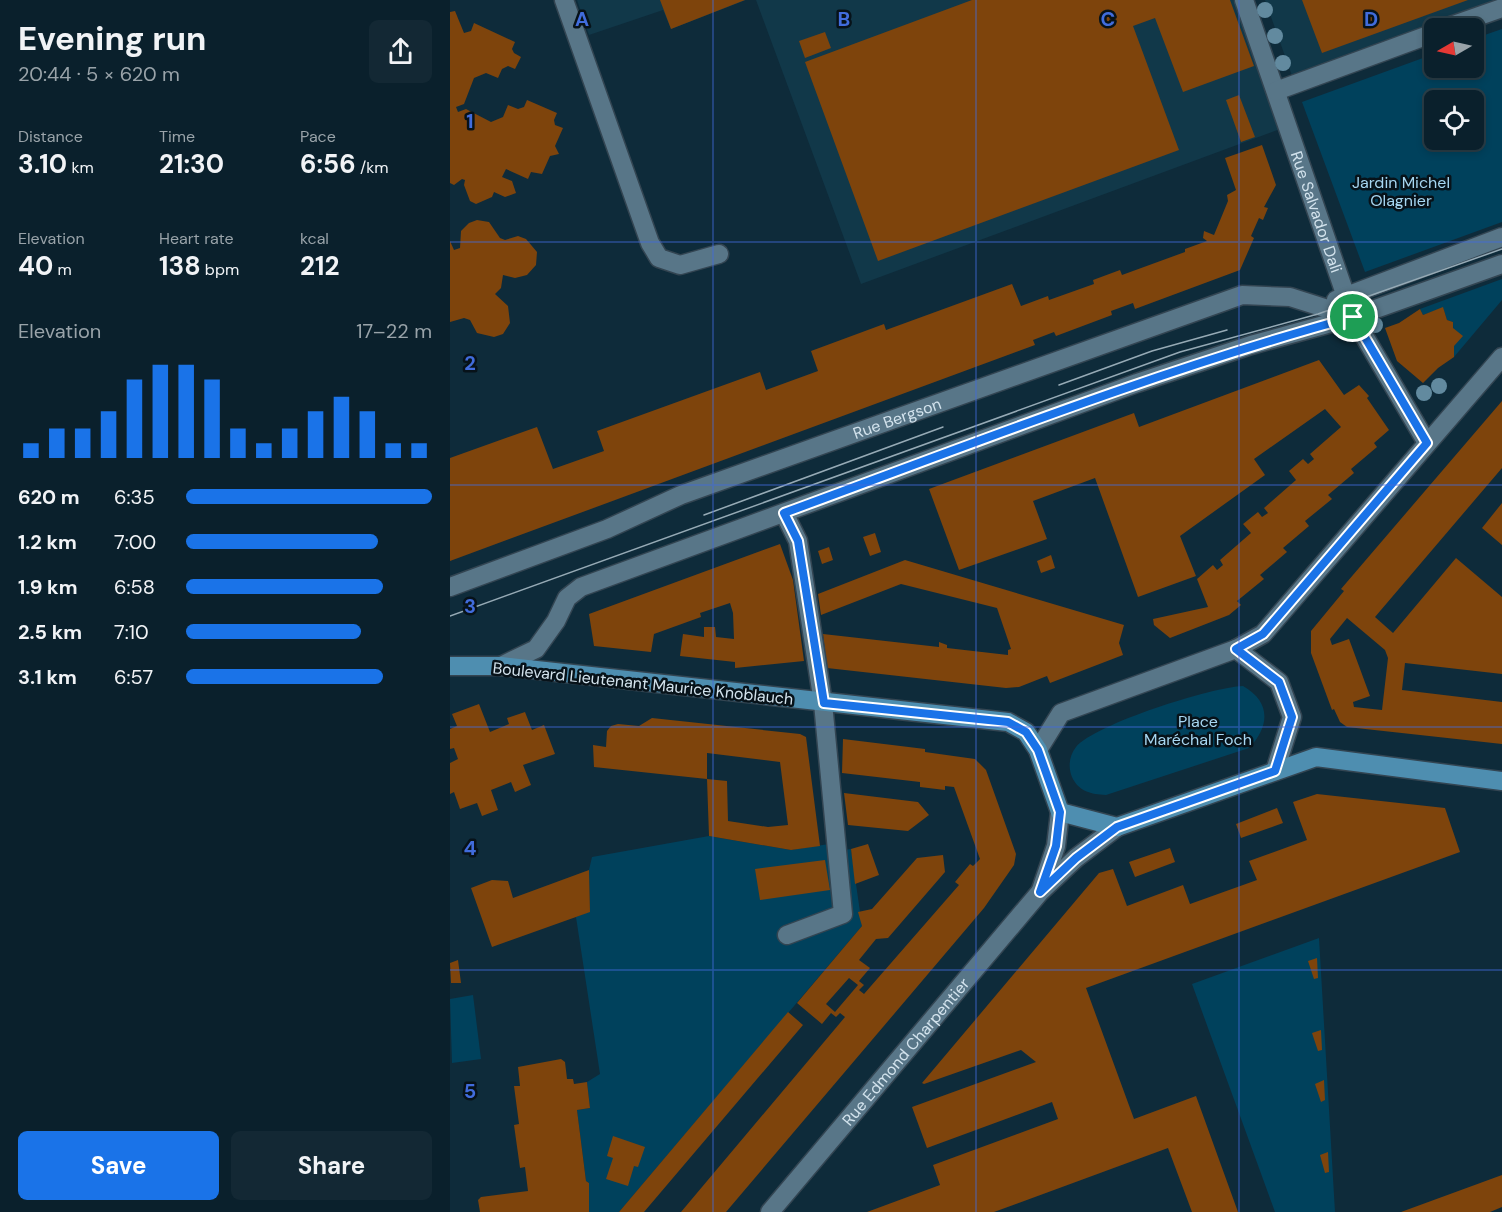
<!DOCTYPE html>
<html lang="en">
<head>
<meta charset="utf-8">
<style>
  :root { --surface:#0a202c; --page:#132834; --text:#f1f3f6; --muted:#99a3a9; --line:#2a3e48; --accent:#1a73e8 }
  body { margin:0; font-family:"DM Sans",sans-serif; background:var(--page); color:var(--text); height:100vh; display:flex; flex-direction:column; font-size:22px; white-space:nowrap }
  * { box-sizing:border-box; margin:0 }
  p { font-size:20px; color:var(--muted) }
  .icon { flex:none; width:33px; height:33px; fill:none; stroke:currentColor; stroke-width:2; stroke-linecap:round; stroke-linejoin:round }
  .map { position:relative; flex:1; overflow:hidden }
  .panel { display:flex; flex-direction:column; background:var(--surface); width:450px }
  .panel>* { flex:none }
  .needle { width:39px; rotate:261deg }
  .fabs { position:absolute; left:974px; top:18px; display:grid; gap:12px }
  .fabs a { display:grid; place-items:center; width:60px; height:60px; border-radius:9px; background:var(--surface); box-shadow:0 3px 9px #0003,0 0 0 2px var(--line); font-size:30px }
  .pin { position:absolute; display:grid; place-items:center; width:51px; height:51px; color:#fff; margin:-26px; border:3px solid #fff; border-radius:50%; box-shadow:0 2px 6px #0007 }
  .round { display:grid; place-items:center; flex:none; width:63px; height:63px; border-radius:9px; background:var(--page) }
  .summary { display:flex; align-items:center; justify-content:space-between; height:102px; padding:0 18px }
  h1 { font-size:33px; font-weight:700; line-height:45px }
  .stats { display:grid; grid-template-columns:repeat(3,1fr); gap:9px; height:102px; padding:6px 18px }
  .stats div { display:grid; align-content:center }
  .stats b { font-size:26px; font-weight:700 }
  .stats small { font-size:16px; font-weight:400 }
  .stats p { font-size:16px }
  .chart { height:168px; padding:12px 18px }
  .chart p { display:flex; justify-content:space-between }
  .chart svg { width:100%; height:108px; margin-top:6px; stroke:var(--accent); stroke-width:6 }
  .action { display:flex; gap:12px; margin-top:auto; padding:12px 18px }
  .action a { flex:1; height:69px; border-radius:9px; background:var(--accent); color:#fff; font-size:24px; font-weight:700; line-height:69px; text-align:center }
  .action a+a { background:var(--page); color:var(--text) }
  ul { padding:0 18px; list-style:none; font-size:20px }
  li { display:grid; grid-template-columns:96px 72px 1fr; align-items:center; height:45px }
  li i { height:15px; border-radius:8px; background:var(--accent) }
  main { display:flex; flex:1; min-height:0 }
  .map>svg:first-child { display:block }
</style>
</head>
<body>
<main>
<section class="panel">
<div class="summary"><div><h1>Evening run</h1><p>20:44 · 5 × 620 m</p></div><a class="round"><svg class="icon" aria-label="share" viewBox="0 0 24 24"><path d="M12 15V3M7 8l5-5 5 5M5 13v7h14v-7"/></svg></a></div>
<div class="stats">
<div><p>Distance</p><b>3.10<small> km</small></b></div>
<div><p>Time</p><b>21:30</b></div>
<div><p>Pace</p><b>6:56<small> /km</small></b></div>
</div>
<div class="stats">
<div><p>Elevation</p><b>40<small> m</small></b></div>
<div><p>Heart rate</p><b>138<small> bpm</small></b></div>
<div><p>kcal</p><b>212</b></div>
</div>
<div class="chart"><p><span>Elevation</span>17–22 m</p>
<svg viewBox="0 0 160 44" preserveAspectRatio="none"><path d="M5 44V38M15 44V32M25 44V32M35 44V25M45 44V12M55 44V6M65 44V6M75 44V12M85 44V32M95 44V38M105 44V32M115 44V25M125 44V19M135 44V25M145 44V38M155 44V38"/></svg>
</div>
<ul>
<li><b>620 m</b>6:35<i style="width:100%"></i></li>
<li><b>1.2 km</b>7:00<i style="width:78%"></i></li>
<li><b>1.9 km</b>6:58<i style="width:80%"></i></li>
<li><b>2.5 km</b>7:10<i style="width:71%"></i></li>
<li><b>3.1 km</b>6:57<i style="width:80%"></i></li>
</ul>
<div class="action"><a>Save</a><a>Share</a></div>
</section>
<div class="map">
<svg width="1052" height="1212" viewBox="0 0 1052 1212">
  <rect width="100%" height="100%" fill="#0e2b3a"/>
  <path fill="#113849" d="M127 0H296L221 29 213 10 139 35Z
    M306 0H783L830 129 411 284Z
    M815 0H1052L845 84Z"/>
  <path fill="#00415c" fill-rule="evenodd" d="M1052 29V222L915 272 852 102 984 54V68H1023V39ZM984 100H1023V140H984Z
    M1052 279V300L1004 357 1003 322 997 320 993 308 973 315 970 309Z
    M793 686C821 702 820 726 799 748L656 795C641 794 629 792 622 777 618 767 619 756 626 747 645 724 762 687 793 686Z
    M259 836 341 850 379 844 382 852 401 849 412 926 169 1212H139V1183L136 1181 127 1110 140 1108 137 1082 150 1074 126 917 140 911 139 870 142 857Z
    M869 938 885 1212H825L742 984Z
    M23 995 31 1059 2 1063 0 999Z"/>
  <path fill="#7e440c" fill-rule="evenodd" d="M210 0H295L221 29Z
    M522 0H780L804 66 733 92 705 18 683 26 729 150 428 261 355 62Z
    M852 0H1018L872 53Z
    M5 11 14 33 21 31 24 23 65 42 62 49 64 53 71 57 65 69 58 66 52 69 48 78 36 73 24 78 14 104 6 107 8 112 16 109 41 122 53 117 58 105 68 109 74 107 77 100 107 113 104 120 105 125 113 128 105 146 109 154 100 156 92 174 81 172 78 179 56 169 52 177 62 181 66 193 55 197 44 192 42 197 26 204 20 201 14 185 15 180 12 179 4 185 0 183V12Z
    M375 32 381 48 355 58 349 41Z
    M789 95 805 137 791 142 776 100Z
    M812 145 826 185 814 207 818 208 813 220 809 218 801 236 804 238 790 270 685 309 683 303 661 311 662 315 606 336 604 332 583 340 585 345 0 561V458L87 427 103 469 154 451 147 431 310 372 316 390 368 371 361 351 434 324 436 330 562 284 571 306 598 296 599 300 644 284 643 280 670 270 672 275 735 252V249L757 241 753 238 754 231 764 235 778 201 777 195 786 190 775 158Z
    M27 220 39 222 50 238 55 240 68 236 76 239 87 252 86 265 77 275 65 278 53 275 51 288 45 294 58 306 60 323 53 334 44 337 27 333 20 320 14 318 0 322V241L4 250 10 248 11 231 19 223Z
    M993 307 997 320 1003 322V328L1013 336 1004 346V357L988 368 973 383 947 361 935 328 949 323 970 309 973 315Z
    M869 360 894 395 909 385 919 396 917 398 939 430 924 443 927 447 901 469 904 473 878 495 882 499 855 521 859 526 833 548 837 552 810 575 814 579 787 601 791 605 779 615 720 638 704 625 703 619 758 607 747 579 763 565 767 570 773 565 770 560 801 533 793 524 808 512 812 517 818 513 814 508 846 480 839 471 853 459 858 464 864 459 860 454 891 427 875 409 804 459 815 475 730 536 746 576 688 597 645 478 583 501 597 539 509 570 479 489 684 413 689 427Z
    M1052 401V468L925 617 943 633 1006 558 1052 597V674L955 663 952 690 1052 702V744L897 727 890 722 884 709 882 710 861 653V631L894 591 891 589ZM897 618 935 650 938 658 932 710 904 707 903 702 920 696 899 639 882 645 880 639Z
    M1052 503V545L1032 528Z
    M425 533 431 552 420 556 413 537Z
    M330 544 343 580 354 661 285 668V662L230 656 233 634 254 637V627H265L266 637 284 639 283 613 280 603 250 613 251 617 204 634 201 652 144 646 139 614Z
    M379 547 383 560 372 564 368 551Z
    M601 555 605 568 591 573 587 561Z
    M455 560 674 625 669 643 673 655 600 683 597 676 569 687 556 688 377 668 373 634 489 647V642L497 645V648L558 655V650L561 649 547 608 451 584 371 615 368 594Z
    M29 704 40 732 59 724 57 718 75 712 82 730 94 725 105 754 73 765 81 785 65 792 61 782 41 790 48 810 32 816 27 803 10 809 4 792 0 794V763L8 759 4 748 0 749V729L7 726 2 714Z
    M202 718 350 734 356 737 370 846 341 850 259 836 257 779 277 781 278 821 318 827 338 825 330 762 257 753V779L144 767 143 745 156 747 157 731 161 726 168 724 189 726Z
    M393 739 475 749V752L525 759 536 770 566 854 564 865 534 908 276 1212H231L395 1017 390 1013 386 1017 381 1013 372 1024 347 1003 412 926 408 912 422 909 467 858 493 855 495 872 438 938 426 939 409 960 420 968 409 981 414 985 409 990 414 994 509 885 505 882 520 864 523 866 530 859 504 787 495 786V790L470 787V782L392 773ZM399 978 408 985 385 1012 376 1004Z
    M394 793 468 802 479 815 458 831 398 825Z
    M867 794 995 808 1010 852 636 988 684 1119 746 1096 788 1212H742L718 1148 544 1212H417L490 1185 483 1165 608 1119 602 1102 477 1148 462 1107 586 1062 571 1050 474 1084 472 1083 649 873 663 869 677 906 733 885 740 904 807 880 799 861 857 840 843 802Z
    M827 808 833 823 791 838 786 824Z
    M418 844 429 875 405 884 401 849Z
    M720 848 725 862 685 877 679 862Z
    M375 860 380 890 310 900 305 869Z
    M139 870 140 912 42 947 21 888 42 880 58 881 63 898Z
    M867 958 868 978 864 979 858 961Z
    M8 960 11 983H1L0 963Z
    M338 1012 353 1025 194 1212H169Z
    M871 1030 872 1050 868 1051 862 1033Z
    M111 1059 115 1062 117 1079H123L124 1084 137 1082 140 1108 127 1110 136 1181 139 1183V1212H30L28 1200 31 1197 78 1191 75 1167 70 1168 64 1125 69 1124 64 1086H70L68 1067Z
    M874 1080 875 1100 871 1102 865 1084Z
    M163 1136 195 1147 188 1167 184 1166 178 1186 156 1179 163 1158 157 1156Z
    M878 1152 879 1172 875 1173 870 1155Z
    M1052 1175V1207L1040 1212H951Z"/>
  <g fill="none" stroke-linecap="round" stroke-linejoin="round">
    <g stroke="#334552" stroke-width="21">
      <g id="minor">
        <path d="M114 0 200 243 209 258 230 265 269 254"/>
        <path id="s1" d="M794 0 903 317 977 443"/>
        <path d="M995 28 1052 8"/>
        <path d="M826 91 984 33"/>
        <path d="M886 300 1052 237"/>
        <path d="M334 513 348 541 373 703 393 914 337 935"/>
        <path id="s2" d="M0 587 157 529 231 495 792 295 840 297 903 317"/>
        <path d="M786 649 829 682 842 717 825 771"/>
        <path d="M51 666 86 649 106 621 117 598 131 587 687 383 801 345 903 317 1052 264"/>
        <path d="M588 750 611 713 786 649 813 634 1052 357"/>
        <path d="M591 890 606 846 610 812"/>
        <path id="s3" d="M320 1212 590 892 626 858 667 827"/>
      </g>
    </g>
    <g stroke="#334552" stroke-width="21">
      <path id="major" d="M0 666H51L558 722 576 732 588 750 610 812 667 827 866 757 1052 781"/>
    </g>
    <use href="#minor" stroke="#587688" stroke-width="18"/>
    <use href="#major" stroke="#4e8eb0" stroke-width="18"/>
    <path stroke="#96aab5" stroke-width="1.5" d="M609 385 702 351 777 330
      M254 515 493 427
      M0 616 730 352 868 314 1052 249"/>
  </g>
  <g fill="#628a9f">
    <circle cx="815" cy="10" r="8"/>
    <circle cx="825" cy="36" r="8"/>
    <circle cx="833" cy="63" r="8"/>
    <circle cx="925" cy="325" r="8"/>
    <circle cx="989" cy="386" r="8"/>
    <circle cx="974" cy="393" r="8"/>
  </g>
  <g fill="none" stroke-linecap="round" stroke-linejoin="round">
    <g stroke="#fff" stroke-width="12">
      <path id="route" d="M903 317 977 443 813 634 786 649 829 682 842 717 825 771 667 827 626 858 590 892 606 846 610 812 588 750 576 732 558 722 374 703 348 541 334 513C522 444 709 370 903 317Z"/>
    </g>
    <use href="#route" stroke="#1a73e8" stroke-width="8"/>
  </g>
  <path fill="none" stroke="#416cdc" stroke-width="1.5" stroke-opacity="0.55" d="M263 0V1212M526 0V1212M789 0V1212M0 242H1052M0 485H1052M0 727H1052M0 970H1052"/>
  <g text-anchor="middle" stroke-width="5" stroke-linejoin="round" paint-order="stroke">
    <g font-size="16" fill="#a7d7f2" stroke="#071219">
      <text x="951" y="188">Jardin Michel<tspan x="951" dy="18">Olagnier</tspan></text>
      <text x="748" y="727">Place<tspan x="748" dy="18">Maréchal Foch</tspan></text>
    </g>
    <g font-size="16" fill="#d3e3ed" stroke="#071219">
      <text dy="6" stroke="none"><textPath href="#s1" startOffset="224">Rue Salvador Dali</textPath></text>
      <text dy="6" stroke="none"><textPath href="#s2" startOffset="478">Rue Bergson</textPath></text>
      <text transform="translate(193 683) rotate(6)" y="6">Boulevard Lieutenant Maurice Knoblauch</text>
      <text dy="6" stroke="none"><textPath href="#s3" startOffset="210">Rue Edmond Charpentier</textPath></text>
    </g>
  </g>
  <g font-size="20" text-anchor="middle" font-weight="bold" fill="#416cdc" stroke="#071219" stroke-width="5" stroke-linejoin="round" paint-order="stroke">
    <text x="132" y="26">A</text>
    <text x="394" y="26">B</text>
    <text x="658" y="26">C</text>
    <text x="921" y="26">D</text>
    <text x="20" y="128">1</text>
    <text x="20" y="370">2</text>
    <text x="20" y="613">3</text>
    <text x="20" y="855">4</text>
    <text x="20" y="1098">5</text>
  </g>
</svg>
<div class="fabs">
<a><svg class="needle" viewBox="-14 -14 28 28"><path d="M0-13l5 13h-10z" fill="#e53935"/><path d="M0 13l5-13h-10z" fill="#99a3a9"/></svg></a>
<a><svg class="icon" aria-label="locate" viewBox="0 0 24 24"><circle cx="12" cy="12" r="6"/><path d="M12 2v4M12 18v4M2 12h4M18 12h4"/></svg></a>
</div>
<div class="pin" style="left:903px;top:317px;background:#1e9e55"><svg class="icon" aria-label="arrive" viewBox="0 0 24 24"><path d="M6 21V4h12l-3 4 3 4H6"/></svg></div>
</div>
</main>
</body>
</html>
